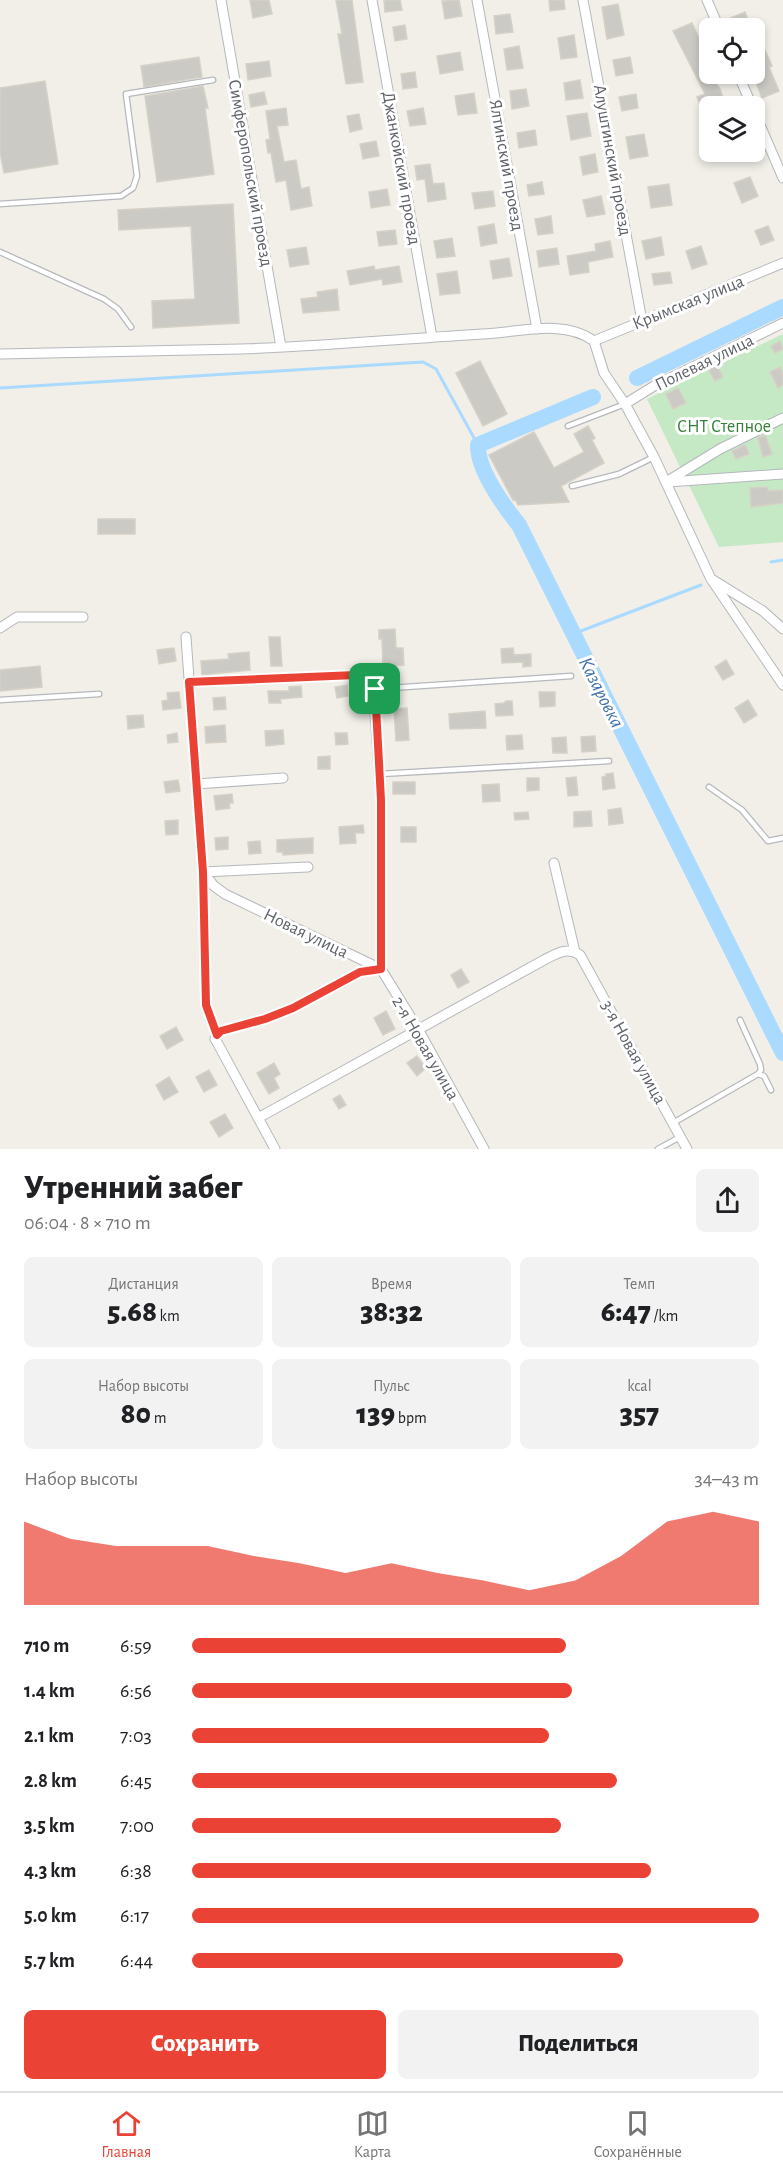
<!DOCTYPE html>
<html lang="ru">
<head>
<meta charset="utf-8">
<style>
  :root { --surface:#fff; --page:#f2f2f2; --text:#202124; --muted:#757577; --line:#e0e0e0; --accent:#ea4335 }
  body { margin:0; font-family:"Alegreya Sans",sans-serif; background:var(--page); color:var(--text); height:100vh; display:flex; flex-direction:column; font-size:22px; white-space:nowrap }
  * { box-sizing:border-box; margin:0 }
  p { font-size:20px; color:var(--muted) }
  .icon { flex:none; width:33px; height:33px; fill:none; stroke:currentColor; stroke-width:2; stroke-linecap:round; stroke-linejoin:round }
  .map { position:relative; height:1149px; overflow:hidden }
  .side { display:flex; flex-direction:column; background:var(--surface); flex:1 }
  .side>* { flex:none }
  .controls { position:absolute; left:699px; top:18px; display:grid; gap:12px }
  .controls a { display:grid; place-items:center; width:66px; height:66px; border-radius:9px; background:var(--surface); box-shadow:0 3px 9px #0003; font-size:30px }
  .pin { position:absolute; display:grid; place-items:center; width:51px; height:51px; color:#fff; margin:-26px; border-radius:12px; box-shadow:0 3px 9px #0006 }
  .round { display:grid; place-items:center; flex:none; width:63px; height:63px; border-radius:9px; background:var(--page) }
  .summary { display:flex; align-items:center; justify-content:space-between; height:102px; padding:0 24px }
  h1 { font-size:33px; font-weight:800; line-height:45px }
  .figures { display:grid; grid-template-columns:repeat(3,1fr); gap:9px; height:102px; padding:6px 24px }
  .figures div { display:grid; align-content:center; border-radius:9px; background:var(--page); text-align:center }
  .figures b { font-size:30px; font-weight:800 }
  .figures small { font-size:16px; font-weight:400 }
  .figures p { font-size:16px }
  .chart { height:168px; padding:12px 24px }
  .chart p { display:flex; justify-content:space-between }
  .chart svg { width:100%; height:108px; margin-top:6px; fill:var(--accent); opacity:.7 }
  .primary-button { display:flex; gap:12px; margin-top:auto; padding:12px 24px }
  .primary-button a { flex:1; height:69px; border-radius:9px; background:var(--accent); color:#fff; font-size:24px; font-weight:800; line-height:69px; text-align:center }
  .primary-button a+a { background:var(--page); color:var(--text) }
  ul { padding:0 24px; list-style:none; font-size:20px }
  li { display:grid; grid-template-columns:96px 72px 1fr; align-items:center; height:45px }
  li i { height:15px; border-radius:8px; background:var(--accent) }
  .menu { display:flex; justify-content:space-around; align-items:center; height:84px; border-top:2px solid var(--line); background:var(--surface); font-size:16px; color:var(--muted) }
  .menu a { display:grid; justify-items:center; gap:3px }
  .menu .current { color:var(--accent) }
  .map>svg:first-child { display:block }
</style>
</head>
<body>
<div class="map">
<svg width="783" height="1149" viewBox="0 0 783 1149">
  <rect width="100%" height="100%" fill="#f1efe8"/>
  <path fill="#c5e8c5" d="M783 334V542L719 547 647 399Z"/>
  <g fill="none" stroke-linecap="round" stroke-linejoin="round">
    <path stroke="#aadaff" stroke-width="3" d="M0 388 423 362 436 369 478 445
      M771 562 783 560
      M573 634 701 585"/>
    <path stroke="#aadaff" stroke-width="16" d="M637 378 783 307
      M593 397 478 445C477 469 504 506 519 525L783 1053"/>
  </g>
  <path fill="#cccac5" stroke="#d6d1c6" stroke-width="1.5" d="M250 0H269L272 14 253 18Z
    M336 0H352L363 82 346 84 338 34H342Z
    M384 0H400L402 10 385 12Z
    M459 0 462 16 445 19 442 1Z
    M549 0H564L565 9 550 11Z
    M618 4 624 35 607 39 602 7Z
    M745 12 751 28H736L731 18Z
    M510 14 513 32 496 34 494 16Z
    M692 23 706 54 702 55 710 74 720 89 725 104 710 106V109L703 112 697 97 705 94 673 31Z
    M405 25 407 39 395 41 393 27Z
    M574 35 577 57 561 59 558 38Z
    M519 46 523 68 507 70 504 49Z
    M764 48 772 66 769 67 779 91 762 98 756 82 759 80 754 69V52Z
    M460 52 463 70 440 74 437 56Z
    M199 57 202 77 144 87 141 66Z
    M630 57 633 73 616 76 613 60Z
    M269 61 271 76 248 80 246 64Z
    M415 72 417 87 403 89 401 74Z
    M580 80 583 98 566 100 564 83Z
    M45 81 58 164 4 173 0 152V88Z
    M203 86 208 108H205L214 174 157 182 145 96Z
    M526 89 529 106 512 109 510 91Z
    M264 92 267 104 251 107 249 95Z
    M474 93 477 113 458 115 455 96Z
    M636 94 638 108 622 111 619 97Z
    M286 108 288 125 277 126 284 162 296 160 301 189 309 187 312 206 291 210 286 180 276 182 271 153H268L266 140 270 139 266 111Z
    M423 108 426 124 410 126 407 111Z
    M587 113 591 136 571 140 567 116Z
    M359 114 362 129 350 132 347 116Z
    M535 130 537 145 519 148 517 133Z
    M644 134 648 156 630 159 626 137Z
    M376 141 379 156 363 159 360 144Z
    M595 154 598 172 583 175 580 157Z
    M430 164 433 184 444 183 446 199 428 202 425 179 417 180 415 166Z
    M750 177 758 196 742 203 734 183Z
    M542 182 544 194 529 196 527 185Z
    M669 184 672 205 651 208 648 187Z
    M387 189 390 205 371 208 369 192Z
    M493 191 495 206 475 209 472 193Z
    M601 196 605 214 587 217 583 200Z
    M233 204 239 323 153 328 152 301 195 299 191 226 119 230 118 210Z
    M551 216 553 233 538 235 535 219Z
    M494 224 497 243 481 246 478 227Z
    M768 226 774 240 761 245 755 231Z
    M395 230 397 244 379 246 377 232Z
    M661 237 664 255 646 259 642 241Z
    M452 238 455 256 437 258 434 241Z
    M610 241 613 257 588 262 589 272 570 275 567 256 596 251 595 244Z
    M701 246 707 264 692 269 686 251Z
    M306 247 309 264 290 267 287 250Z
    M557 248 559 264 539 267 537 251Z
    M509 258 512 276 493 279 490 261Z
    M374 266 375 270 399 266 402 282 383 285 382 279 350 285 347 271Z
    M457 271 460 293 440 295 437 274Z
    M670 272 672 283 654 285 652 274Z
    M337 289 339 310 303 313 301 299 318 297 317 292Z
    M780 341 783 349 775 353 771 346Z
    M480 361 507 414 483 426 456 373Z
    M717 366 723 377 715 381 709 370Z
    M780 367 783 374V385L778 388 770 372Z
    M678 388 686 403 673 409 666 394Z
    M588 426 595 438 592 440 604 463 561 486 569 502 518 505 515 499 513 500 489 455 534 432 554 468 584 452 574 434Z
    M765 435 772 454 763 457 758 438Z
    M745 445 749 454 736 459 732 451Z
    M768 487V491L783 490V503L751 507 750 488Z
    M98 519H135V534H98Z
    M395 629 396 648H403L404 665 383 666 382 639H379V630Z
    M269 637H280L282 666H271Z
    M174 648 176 661 159 664 157 650Z
    M513 648 514 655 531 654V666L523 667V662L502 663 501 649Z
    M249 652 250 670 202 675 201 661 229 659 228 654Z
    M726 660 734 674 723 680 715 667Z
    M40 666 42 687 0 691V670Z
    M347 685 348 696 337 698 335 687Z
    M301 686 302 697 280 699 281 703H269L268 691H289V687Z
    M179 692 181 708 163 710 162 701 168 700 167 693Z
    M539 692H555V706L540 707Z
    M225 697 226 709 214 710 213 698Z
    M748 700 757 715 744 723 735 708Z
    M506 701H512L513 715 496 716 495 704 504 703Z
    M407 708 409 740 396 741 394 709Z
    M485 711 486 728 450 729 449 714Z
    M143 715 144 727 128 729 127 716Z
    M225 725 226 742 206 743 205 727Z
    M283 730 284 744 266 746 265 731Z
    M177 733 178 742 168 743 167 735Z
    M335 733H347L348 744 336 745Z
    M522 735 523 749 507 750 506 736Z
    M595 736 596 751 582 752 581 737Z
    M566 737 567 753H553L552 738Z
    M330 756V769H318V757Z
    M613 773 615 788 603 790 602 777 606 776V774Z
    M576 777 578 795 568 796 566 778Z
    M527 778H539V790L527 791Z
    M178 780 180 791 166 793 164 782Z
    M393 782H415V794H393Z
    M499 784 500 801 483 802 482 785Z
    M232 794 233 803H229L230 808 216 810 214 796Z
    M621 808 623 823 609 825 608 810Z
    M591 811 592 826 574 827V812Z
    M528 812 529 819 515 820 514 813Z
    M178 820V834L166 835 165 821Z
    M363 825 364 833H355L356 843 340 844 339 827Z
    M401 827H416V842H401Z
    M228 837V849L216 850 215 838Z
    M313 838V853L283 855V852H277V840Z
    M260 841 261 853 249 854 248 842Z
    M461 969 469 982 458 988 451 975Z
    M386 1011 395 1029 383 1035 374 1018Z
    M176 1027 183 1040 167 1049 160 1036Z
    M417 1056 426 1068 417 1076 407 1063Z
    M274 1063 280 1074 274 1078 279 1088 269 1094 257 1073Z
    M209 1070 217 1085 204 1092 196 1077Z
    M169 1077 178 1092 164 1100 156 1085Z
    M340 1095 346 1105 339 1109 333 1099Z
    M225 1114 233 1128 219 1137 210 1122Z"/>
  <g fill="none" stroke-linecap="round" stroke-linejoin="round">
    <g stroke="#b5b8bc" stroke-width="7">
      <path id="lane" d="M0 204 121 196 133 188 137 176 126 94 213 80
        M0 252 104 299 118 309 131 327
        M568 426 625 404
        M572 486 619 474 654 457
        M375 689 571 676
        M0 700 99 694
        M380 774 609 761
        M709 787 742 810 768 841 783 838
        M203 875 206 1005 217 1035
        M758 1074 764 1076 771 1090
        M673 1123 758 1074 761 1070 760 1064 740 1020
        M658 1149 680 1137"/>
    </g>
    <g stroke="#b5b8bc" stroke-width="11">
      <path id="street" d="M221 0 281 347
        M372 0 432 337
        M477 0 537 329
        M583 0 642 321
        M707 0 719 28
        M738 74 752 106
        M754 111 783 178
        M594 341 783 263
        M0 354C80 352 161 351 241 349 322 346 402 339 482 334 517 333 563 318 594 341L604 373 625 404 654 457 711 579 783 685
        M625 404 654 386 783 323
        M666 482 720 449 783 418
        M668 482 783 474
        M713 580 763 611 783 629
        M0 628 17 617H83
        M186 637 203 872 214 886 225 894 381 969 360 972 293 1008 265 1019 221 1031 215 1039 218 1044 275 1149
        M190 682 356 675 369 679 373 684 381 800V969L418 1029 484 1149
        M196 784 283 778
        M554 863 575 952
        M203 872 308 867
        M258 1118 544 960C556 954 567 946 580 955L687 1149"/>
    </g>
    <use href="#lane" stroke="#fff" stroke-width="4.5"/>
    <use href="#street" stroke="#fff" stroke-width="9"/>
  </g>
  <g fill="none" stroke-linecap="round" stroke-linejoin="round">
    <g stroke="#fff" stroke-width="12">
      <path id="route" d="M356 675 369 679 375 689 381 800V969L360 972 293 1008 265 1019 221 1031 217 1035 206 1005 203 872 189 682Z"/>
    </g>
    <use href="#route" stroke="#ea4335" stroke-width="8"/>
  </g>
  <g text-anchor="middle" stroke-width="6" stroke-linejoin="round" paint-order="stroke">
    <g font-size="18" fill="#5f6368" stroke="#fff">
      <text transform="translate(613 160) rotate(80)" y="6">Алуштинский проезд</text>
      <text transform="translate(507 165) rotate(80)" y="6">Ялтинский проезд</text>
      <text transform="translate(402 168) rotate(80)" y="6">Джанкойский проезд</text>
      <text transform="translate(251 173) rotate(80)" y="6">Симферопольский проезд</text>
      <text transform="translate(688 302) rotate(-22)" y="6">Крымская улица</text>
      <text transform="translate(704 362) rotate(-26)" y="6">Полевая улица</text>
      <text transform="translate(306 933) rotate(26)" y="6">Новая улица</text>
      <text transform="translate(426 1048) rotate(60)" y="6">2-я Новая улица</text>
      <text transform="translate(634 1052) rotate(61)" y="6">3-я Новая улица</text>
    </g>
    <g font-size="18" fill="#348238" stroke="#fff">
      <text x="724" y="432">СНТ Степное</text>
    </g>
    <g font-size="20" font-style="italic" fill="#4174aa" stroke="#fff">
      <text transform="translate(602 692) rotate(63)" y="7">Казаровка</text>
    </g>
  </g>
</svg>
<div class="controls">
<a><svg class="icon" aria-label="locate" viewBox="0 0 24 24"><circle cx="12" cy="12" r="6"/><path d="M12 2v4M12 18v4M2 12h4M18 12h4"/></svg></a>
<a><svg class="icon" aria-label="layers" viewBox="0 0 24 24"><path d="M12 4l9 5-9 5-9-5zM3 14l9 5 9-5"/></svg></a>
</div>
<div class="pin" style="left:375px;top:689px;background:#1e9e55"><svg class="icon" aria-label="arrive" viewBox="0 0 24 24"><path d="M6 21V4h12l-3 4 3 4H6"/></svg></div>
</div>
<section class="side">
<div class="summary"><div><h1>Утренний забег</h1><p>06:04 · 8 × 710 m</p></div><a class="round"><svg class="icon" aria-label="share" viewBox="0 0 24 24"><path d="M12 15V3M7 8l5-5 5 5M5 13v7h14v-7"/></svg></a></div>
<div class="figures">
<div><p>Дистанция</p><b>5.68<small> km</small></b></div>
<div><p>Время</p><b>38:32</b></div>
<div><p>Темп</p><b>6:47<small> /km</small></b></div>
</div>
<div class="figures">
<div><p>Набор высоты</p><b>80<small> m</small></b></div>
<div><p>Пульс</p><b>139<small> bpm</small></b></div>
<div><p>kcal</p><b>357</b></div>
</div>
<div class="chart"><p><span>Набор высоты</span>34–43 m</p>
<svg viewBox="0 0 160 44" preserveAspectRatio="none"><path d="M0 44V10L10 17L20 20L30 20L40 20L50 24L60 27L70 31L80 27L90 31L100 34L110 38L120 34L130 24L140 10L150 6L160 10V44z"/></svg>
</div>
<ul>
<li><b>710 m</b>6:59<i style="width:66%"></i></li>
<li><b>1.4 km</b>6:56<i style="width:67%"></i></li>
<li><b>2.1 km</b>7:03<i style="width:63%"></i></li>
<li><b>2.8 km</b>6:45<i style="width:75%"></i></li>
<li><b>3.5 km</b>7:00<i style="width:65%"></i></li>
<li><b>4.3 km</b>6:38<i style="width:81%"></i></li>
<li><b>5.0 km</b>6:17<i style="width:100%"></i></li>
<li><b>5.7 km</b>6:44<i style="width:76%"></i></li>
</ul>
<div class="primary-button"><a>Сохранить</a><a>Поделиться</a></div>
</section>
<nav class="menu">
<a class="current"><svg class="icon" aria-label="home" viewBox="0 0 24 24"><path d="M3 11l9-7 9 7M6 9v11h12V9"/></svg>Главная</a>
<a><svg class="icon" aria-label="map" viewBox="0 0 24 24"><path d="M3 6l6-2 6 2 6-2v14l-6 2-6-2-6 2zM9 4v14M15 6v14"/></svg>Карта</a>
<a><svg class="icon" aria-label="saved" viewBox="0 0 24 24"><path d="M7 4h10v16l-5-4-5 4z"/></svg>Сохранённые</a>
</nav>
</body>
</html>
